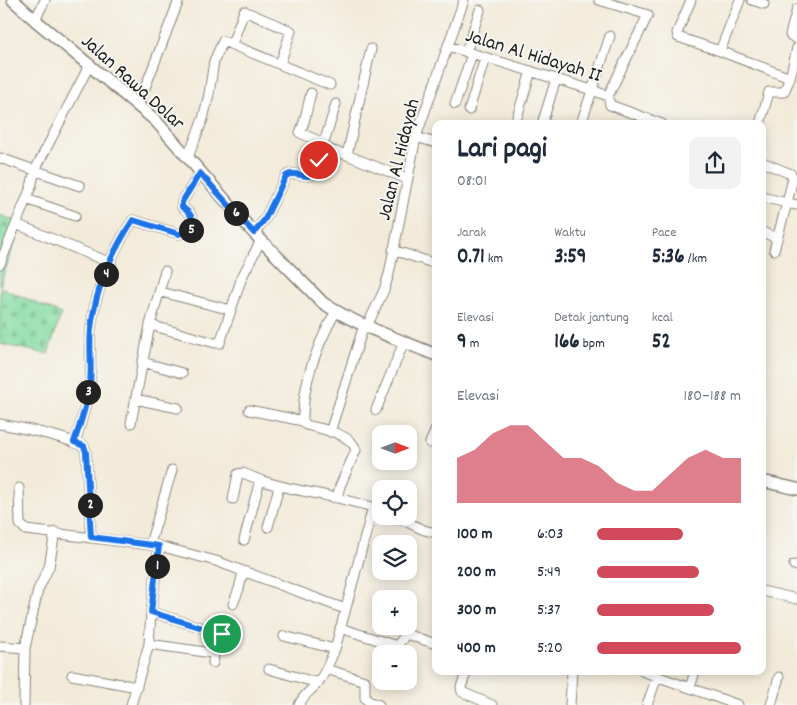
<!DOCTYPE html>
<html lang="id">
<head>
<meta charset="utf-8">
<style>
  :root { --surface:#fff; --page:#f2f2f3; --text:#1f2937; --muted:#747a83; --accent:#d1495b }
  body { margin:0; font-family:Dekko,sans-serif; background:var(--page); color:var(--text); height:100vh; display:flex; flex-direction:column; font-size:19px; white-space:nowrap }
  * { box-sizing:border-box; margin:0 }
  p { font-size:16px; color:var(--muted) }
  .icon { flex:none; width:28px; height:28px; fill:none; stroke:currentColor; stroke-width:2; stroke-linecap:round; stroke-linejoin:round }
  .map { position:relative; flex:1; overflow:hidden }
  .side { position:absolute; left:432px; top:120px; width:334px; height:555px; display:flex; flex-direction:column; background:var(--surface); border-radius:10px; box-shadow:0 2px 12px #0003 }
  .side>* { flex:none }
  .needle { width:32px; rotate:90deg }
  .tools { position:absolute; left:372px; top:425px; display:grid; gap:10px }
  .tools a { display:grid; place-items:center; width:45px; height:45px; border-radius:10px; background:var(--surface); box-shadow:0 2px 12px #0003; font-size:25px }
  .pin { position:absolute; display:grid; place-items:center; width:42px; height:42px; color:#fff; margin:-21px; border:2px solid #fff; border-radius:50%; box-shadow:0 1px 5px #0007 }
  .km { position:absolute; width:25px; height:25px; margin:-12px; border-radius:50%; background:#222; color:#fff; font-size:14px; line-height:25px; text-align:center }
  .round { display:grid; place-items:center; flex:none; width:52px; height:52px; border-radius:10px; background:var(--page) }
  .head { display:flex; align-items:center; justify-content:space-between; height:85px; padding:0 25px }
  h1 { font-size:28px; font-weight:700; line-height:38px }
  .figures { display:grid; grid-template-columns:repeat(3,1fr); gap:8px; height:85px; padding:5px 25px }
  .figures div { display:grid; align-content:center }
  .figures b { font-size:21px; font-weight:700 }
  .figures small { font-size:14px; font-weight:400 }
  .figures p { font-size:14px }
  .chart { height:140px; padding:10px 25px }
  .chart p { display:flex; justify-content:space-between }
  .chart svg { width:100%; height:90px; margin-top:5px; fill:var(--accent); opacity:.7 }
  ul { padding:0 25px; list-style:none; font-size:16px }
  li { display:grid; grid-template-columns:80px 60px 1fr; align-items:center; height:38px }
  li i { height:12px; border-radius:6px; background:var(--accent) }
  .map>svg:first-child { display:block }
</style>
</head>
<body>
<div class="map">
<svg width="797" height="705" viewBox="0 0 797 705">
  <defs>
    <pattern id="cemetery-stones" width="16" height="16" patternUnits="userSpaceOnUse" patternTransform="scale(1.25)"><rect width="16" height="16" fill="#84dca1"/><path d="M2 7V4a2 2 0 0 1 4 0v3zM10 15v-3a2 2 0 0 1 4 0v3z" fill="#71bc8a"/></pattern>
  </defs>
  <rect width="100%" height="100%" fill="#f6f6f2"/>
  <filter id="ink" filterUnits="userSpaceOnUse"><feTurbulence type="fractalNoise" baseFrequency=".02" numOctaves="2"/><feDisplacementMap in="SourceGraphic" scale="10" xChannelSelector="R" yChannelSelector="G"/><feConvolveMatrix kernelMatrix="1 2 1 2 8 2 1 2 1" color-interpolation-filters="sRGB"/></filter>
  <filter id="wash" filterUnits="userSpaceOnUse"><feTurbulence type="fractalNoise" baseFrequency=".0096" numOctaves="4" result="noise"/><feDisplacementMap in="SourceGraphic" scale="20" xChannelSelector="R" yChannelSelector="G"/><feGaussianBlur stdDeviation="1.12" result="paint"/><feColorMatrix in="noise" values="0 0 0 0 0 0 0 0 0 0 0 0 0 0 0 0 0 1.4 0 .05"/><feComposite in="paint" operator="in"/></filter>
  <g filter="url(#wash)">
    <rect width="100%" height="100%" fill="#f3ebda"/>
    <path fill="url(#cemetery-stones)" stroke="#507c5e" d="M0 215 21 223 0 286Z
      M0 287 61 314 48 354 0 344Z"/>
  </g>
  <g filter="url(#ink)">
    <g fill="none" stroke-linecap="round" stroke-linejoin="round">
      <g stroke="#88847b" stroke-width="11">
        <path id="minor" d="M599 0 648 15 608 96 610 105 662 124
          M691 0 677 33 678 37 720 51 790 78
          M752 0 764 4
          M797 9 790 35 797 39
          M35 20 45 0
          M232 44 244 11 291 31 280 64
          M448 46 592 90 608 96
          M720 51 740 0
          M466 52 480 10
          M311 93 304 122 300 133 324 143
          M455 104 472 54
          M138 106 179 0
          M469 110 485 58
          M515 124 531 71
          M542 124 556 79
          M581 124 610 36
          M760 124 769 92H784L790 78 797 48
          M416 137 436 143
          M323 148 347 155 407 179
          M347 155 371 49
          M188 157 203 119 209 94 214 61 223 41 330 85
          M0 158 80 186
          M762 162 791 174 793 178 787 203 797 205
          M762 197 787 203 774 250
          M26 199 75 216
          M16 224 111 263
          M762 232 777 238
          M254 233 265 219 286 176C294 170 303 179 312 175L319 159 336 104
          M393 250 436 264
          M0 264 31 187 35 170 90 64
          M161 292 231 310
          M150 325 215 343H220L242 277 261 240
          M367 326 384 290 389 274 416 137 464 0
          M142 362 182 373
          M135 399 178 408
          M249 410 303 421 306 425C321 429 351 433 356 450L340 486 337 498 373 507 381 510
          M376 410 404 342
          M303 421C302 382 317 345 336 311
          M131 423 150 325 165 271
          M0 424C28 429 58 435 84 446L86 452 91 537
          M330 432 364 325
          M75 442C81 423 87 403 90 383 92 365 89 347 91 329 95 291 112 252 133 220L179 234 191 230C194 218 192 214 182 207V202L200 173
          M430 443 436 429
          M19 488 20 524 26 530 159 546 151 612 149 644 131 705
          M233 499 238 474 243 473 260 480
          M394 516 424 530 436 533
          M268 527 279 487
          M244 540 260 480C285 489 311 492 337 498
          M150 544 172 470
          M159 546 216 561 345 609
          M794 565 797 566
          M762 591 797 599
          M233 604 239 589 243 571
          M151 612 222 634
          M340 628 397 646 406 634 436 644
          M284 636 335 649
          M149 644 212 653 214 655 213 663
          M0 646 25 648
          M269 669 318 683
          M326 669 365 681V698L368 701 379 705
          M467 671 461 687 462 692 492 705
          M642 671 738 705
          M72 675 137 687
          M690 688 695 671
          M24 705 25 648 38 590 49 567 55 532
          M299 705C304 693 312 691 319 681 326 672 330 660 335 649L373 507
          M570 705 572 671
          M647 705 657 677
          M771 705 779 677"/>
      </g>
      <g stroke="#88847b" stroke-width="14">
        <path id="tertiary" d="M13 0 35 20 155 120 254 233 323 303C358 326 398 339 436 355
          M762 481 797 489"/>
      </g>
      <use href="#minor" stroke="#fff" stroke-width="9"/>
      <use href="#tertiary" stroke="#fff" stroke-width="11"/>
    </g>
  </g>
  <g fill="none" stroke-linecap="round" stroke-linejoin="round" filter="url(#ink)">
    <g stroke="#fff" stroke-width="10">
      <path id="route" d="M222 634 151 612 159 546 91 537 86 452 84 446 74 442C81 423 87 403 90 383 92 365 89 347 91 329 95 291 112 252 133 220L179 234 190 230C194 218 192 214 182 207V202L200 173 254 233 265 219 286 176C294 170 303 179 312 175L319 160"/>
    </g>
    <use href="#route" stroke="#1a73e8" stroke-width="6"/>
  </g>
  <g text-anchor="middle" stroke-width="4" stroke-linejoin="round" paint-order="stroke">
    <g font-size="20" fill="#1c1c1c" stroke="#f6f6f2">
      <text transform="translate(534 54) rotate(17)" y="7">Jalan Al Hidayah II</text>
      <text transform="translate(134 81) rotate(42)" y="7">Jalan Rawa Dolar</text>
      <text transform="translate(397 159) rotate(-76)" y="7">Jalan Al Hidayah</text>
    </g>
  </g>
</svg>
<div class="tools">
<a><svg class="needle" viewBox="-14 -14 28 28"><path d="M0-13l5 13h-10z" fill="#e53935"/><path d="M0 13l5-13h-10z" fill="#747a83"/></svg></a>
<a><svg class="icon" aria-label="locate" viewBox="0 0 24 24"><circle cx="12" cy="12" r="6"/><path d="M12 2v4M12 18v4M2 12h4M18 12h4"/></svg></a>
<a><svg class="icon" aria-label="layers" viewBox="0 0 24 24"><path d="M12 4l9 5-9 5-9-5zM3 14l9 5 9-5"/></svg></a>
<a>+</a>
<a>−</a>
</div>
<div class="pin" style="left:222px;top:634px;background:#1e9e55"><svg class="icon" aria-label="arrive" viewBox="0 0 24 24"><path d="M6 21V4h12l-3 4 3 4H6"/></svg></div>
<div class="pin" style="left:319px;top:160px;background:#d93025"><svg class="icon" aria-label="check" viewBox="0 0 24 24"><path d="M5 12l5 5 9-10"/></svg></div>
<b class="km" style="left:157px;top:566px">1</b>
<b class="km" style="left:90px;top:505px">2</b>
<b class="km" style="left:88px;top:392px">3</b>
<b class="km" style="left:106px;top:274px">4</b>
<b class="km" style="left:191px;top:230px">5</b>
<b class="km" style="left:236px;top:213px">6</b>
<section class="side">
<div class="head"><div><h1>Lari pagi</h1><p>08:01</p></div><a class="round"><svg class="icon" aria-label="share" viewBox="0 0 24 24"><path d="M12 15V3M7 8l5-5 5 5M5 13v7h14v-7"/></svg></a></div>
<div class="figures">
<div><p>Jarak</p><b>0.71<small> km</small></b></div>
<div><p>Waktu</p><b>3:59</b></div>
<div><p>Pace</p><b>5:36<small> /km</small></b></div>
</div>
<div class="figures">
<div><p>Elevasi</p><b>9<small> m</small></b></div>
<div><p>Detak jantung</p><b>166<small> bpm</small></b></div>
<div><p>kcal</p><b>52</b></div>
</div>
<div class="chart"><p><span>Elevasi</span>180–188 m</p>
<svg viewBox="0 0 160 44" preserveAspectRatio="none"><path d="M0 44V22L10 18L20 10L30 6L40 6L50 14L60 22L70 22L80 26L90 34L100 38L110 38L120 30L130 22L140 18L150 22L160 22V44z"/></svg>
</div>
<ul>
<li><b>100 m</b>6:03<i style="width:60%"></i></li>
<li><b>200 m</b>5:49<i style="width:71%"></i></li>
<li><b>300 m</b>5:37<i style="width:81%"></i></li>
<li><b>400 m</b>5:20<i style="width:100%"></i></li>
</ul>
</section>
</div>
</body>
</html>
